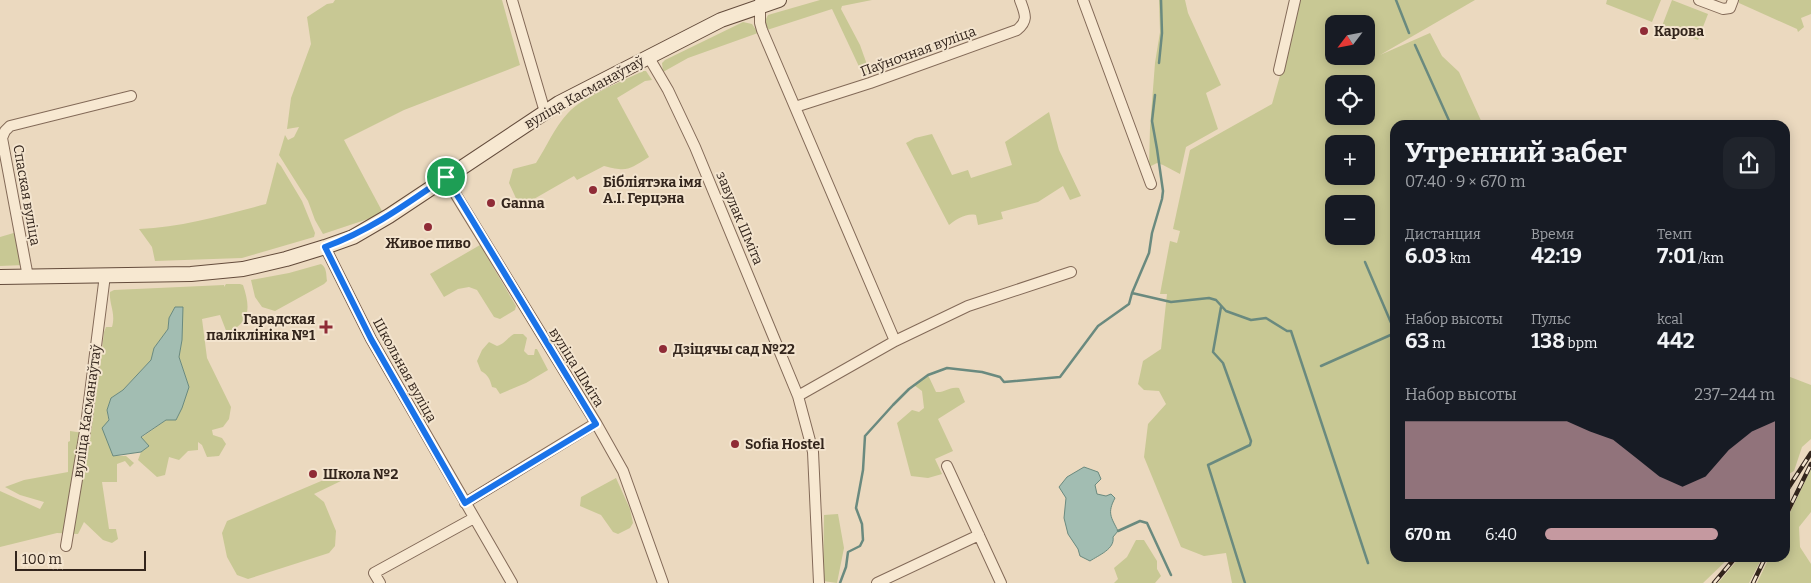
<!DOCTYPE html>
<html lang="ru">
<head>
<meta charset="utf-8">
<style>
  :root { --surface:#171b24; --page:#20242c; --text:#f1f3f6; --muted:#9ea1a6; --accent:#c599a0 }
  body { margin:0; font-family:Bitter,serif; background:var(--page); color:var(--text); height:100vh; display:flex; flex-direction:column; font-size:19px; white-space:nowrap }
  * { box-sizing:border-box; margin:0 }
  p { font-size:16px; color:var(--muted) }
  .icon { flex:none; width:28px; height:28px; fill:none; stroke:currentColor; stroke-width:2; stroke-linecap:round; stroke-linejoin:round }
  .map { position:relative; flex:1; overflow:hidden }
  .panel { position:absolute; left:1390px; top:120px; width:400px; height:442px; display:flex; flex-direction:column; background:var(--surface); border-radius:15px; box-shadow:0 2px 12px #0003 }
  .panel>* { flex:none }
  .needle { width:32px; rotate:238deg }
  .controls { position:absolute; left:1325px; top:15px; display:grid; gap:10px }
  .controls a { display:grid; place-items:center; width:50px; height:50px; border-radius:10px; background:var(--surface); box-shadow:0 2px 12px #0003; font-size:25px }
  .scale { position:absolute; left:15px; bottom:12px; width:131px; box-sizing:border-box; padding-left:5px; border:2px solid #33251c; border-top:0; font-size:14px; line-height:18px; white-space:nowrap; color:#33251c; -webkit-text-stroke:4px #f3e4ce; paint-order:stroke }
  .pin { position:absolute; display:grid; place-items:center; width:42px; height:42px; color:#fff; margin:-21px; border:2px solid #fff; border-radius:50%; box-shadow:0 1px 5px #0007 }
  .round { display:grid; place-items:center; flex:none; width:52px; height:52px; border-radius:15px; background:var(--page) }
  .headline { display:flex; align-items:center; justify-content:space-between; height:85px; padding:0 15px }
  h1 { font-size:28px; font-weight:700; line-height:38px }
  .metrics { display:grid; grid-template-columns:repeat(3,1fr); gap:8px; height:85px; padding:5px 15px }
  .metrics div { display:grid; align-content:center }
  .metrics b { font-size:21px; font-weight:700 }
  .metrics small { font-size:14px; font-weight:400 }
  .metrics p { font-size:14px }
  .chart { height:140px; padding:10px 15px }
  .chart p { display:flex; justify-content:space-between }
  .chart svg { width:100%; height:90px; margin-top:5px; fill:var(--accent); opacity:.7 }
  ul { padding:0 15px; list-style:none; font-size:16px }
  li { display:grid; grid-template-columns:80px 60px 1fr; align-items:center; height:38px }
  li i { height:12px; border-radius:6px; background:var(--accent) }
  .map>svg:first-child { display:block }
</style>
</head>
<body>
<div class="map">
<svg width="1811" height="583" viewBox="0 0 1811 583">
  <rect width="100%" height="100%" fill="#ebd9bf"/>
  <path fill="#c8c894" fill-rule="evenodd" d="M335 0H502L520 65 404 110 344 140 382 211 371 218 323 234 315 220 308 201 279 155 285 135 288 140 294 137 299 127 287 129 291 98 311 44 307 17 327 4 333 3Z
    M820 0H872L842 6 841 9 860 45 870 73 862 77 863 75 832 9 767 30 764 23 768 15Z
    M1159 0H1185L1188 13 1221 85 1206 93 1218 129 1186 147 1180 174 1163 165 1157 163 1149 167 1150 128 1155 63 1160 32Z
    M1299 0H1475L1380 55 1430 33 1442 56 1459 72 1483 125H1395V558H1729L1703 583H1232L1226 553 1204 556 1181 547 1144 457 1148 424 1166 404 1159 391 1144 390 1138 384 1143 361 1161 349 1167 294H1160L1170 241 1177 243 1180 231 1173 229 1190 150 1272 104 1285 58ZM1334 24H1366V56H1334ZM1334 84H1366V116H1334ZM1334 144H1366V176H1334ZM1334 204H1366V236H1334Z
    M1607 0H1661L1652 22 1606 4Z
    M1672 0 1708 14 1698 40 1662 26Z
    M1739 0H1811V14L1801 18 1804 27 1798 32 1797 29 1739 3Z
    M743 22 752 24 758 33 688 58 663 72 662 63 665 60Z
    M643 71H646L652 80 645 81 617 98 649 157C628 170 628 172 604 166L577 180 574 176 520 207 509 183 513 169 536 163C547 146 554 128 568 113 582 97 623 81 643 71Z
    M1049 112 1059 150 1081 196 1070 200 1063 186 1038 202 1001 212 1003 219 978 225 976 215C966 213 957 219 949 225L906 143 915 138 932 134 952 175 968 170 971 178 1012 165 1005 142Z
    M277 162 281 166 302 201 315 233 314 237 242 258 155 261 152 247 139 229C182 227 224 215 266 204Z
    M17 232 24 265 0 266V237Z
    M480 245 516 306 515 310 500 319 494 317 477 290 469 287 458 289 444 297 430 274Z
    M321 264C327 268 326 274 327 281L324 284 275 311 262 307 255 297 251 280 289 273Z
    M226 284H240L243 285C251 309 250 322 227 333L220 315 202 319 207 358 231 407 229 419 223 427 212 430 213 435 222 438 226 444 219 456 207 457 202 445 198 442V450L188 451 179 460 169 457 165 475 157 477 138 460 141 452 149 446 141 438 166 420 189 387 179 357 182 340 169 318 168 329 154 348 151 360 123 390 111 398 107 410 113 456H126L134 463 130 467 125 461 117 464V482H102L109 529H116L118 539 112 543 103 540 84 522 78 534 57 533 0 547V491L40 509 44 502 20 495 5 487 24 480 68 472V442L70 441V431L83 433 90 426 98 384 104 332 106 327H112C116 313 109 305 110 292L114 290 224 285V287Z
    M514 334H523L527 338 524 351 528 355H534L535 349H537L548 370 526 383 500 394 496 388 492 387C490 379 488 375 481 371L477 361 482 350 489 342 497 346C505 344 507 338 514 334Z
    M928 375 936 392C945 393 949 386 959 388L965 402 938 419 953 451 935 459 942 474 928 478 911 476 897 423 912 410 919 412 924 408 922 391 914 385Z
    M1785 375 1811 385V439L1802 447 1794 471 1785 476Z
    M1811 469V512L1799 527 1800 547 1811 564V583H1757L1769 558H1785V523Z
    M340 473 343 480 314 494 324 502 336 531 335 546 329 553 248 579 237 575 227 557 222 533 227 521Z
    M616 478 630 509 633 523 630 528 618 534 613 532 601 515 580 506 581 497Z
    M838 514 844 548 837 583 823 581 824 515Z
    M1136 540H1144L1157 561V569L1161 576 1155 583H1114L1118 579 1114 568 1127 557Z
    M1739 558H1762L1749 583H1718Z"/>
  <path fill="#a2bdb2" stroke="#6a8a7f" d="M175 307H183L182 340 179 357 189 387 182 408 176 420H166L141 437 149 446 141 452 113 456 102 428 109 420 107 410 111 398 123 390 151 360 154 348 168 329 169 318Z
    M1084 467 1098 472 1101 479 1095 485 1097 494 1106 496 1111 494 1115 498C1107 513 1111 517 1118 531L1113 537C1115 549 1099 555 1090 561L1080 556 1078 549 1068 534 1064 518 1066 498 1059 487 1067 477Z"/>
  <g fill="none" stroke-linecap="round" stroke-linejoin="round">
    <path stroke="#6a8a7f" stroke-width="2.5" d="M1396 0 1409 33
      M1415 45 1451 125
      M1159 63 1162 33 1161 0
      M1365 262 1395 332
      M1132 293 1171 302 1209 298 1216 300 1226 311 1251 320 1266 318 1287 331H1291L1368 563
      M1221 307 1213 352 1223 363 1251 441 1250 445 1208 465 1245 583
      M1321 366 1395 333
      M1118 531 1140 521 1147 523 1171 575
      M840 583 846 567 848 552 860 546 863 540 862 524 856 508 863 470 865 436 893 405 909 389 928 375 947 368 982 372 1000 377 1004 382 1060 377 1098 326 1129 304 1132 293 1149 253 1152 233 1162 199 1163 191 1157 149 1152 121 1155 95"/>
    <g stroke="#836a58" stroke-width="12">
      <path id="minor" d="M512 0 545 112
        M1083 0 1151 184
        M1699 0 1723 9 1730 8 1733 0
        M760 2V23L762 30 895 341
        M648 56 668 90 695 147 798 396 813 452 819 583
        M1279 70 1295 0
        M795 107 870 83 1017 30C1029 20 1025 14 1020 0
        M445 177 596 423 623 471 663 583
        M325 247 371 339 512 583
        M28 277 2 138 5 131 10 126 131 96
        M798 396 895 341 968 306 1071 272
        M947 466 1001 583
        M465 503 596 423
        M66 546 86 425 105 275
        M380 583 374 573 474 518
        M877 583 979 535"/>
    </g>
    <g stroke="#644c3c" stroke-width="16">
      <path id="secondary" d="M0 277 191 274 243 269 286 259 325 247 353 237 389 216 559 103 721 20 779 0"/>
    </g>
    <use href="#minor" stroke="#f7e8d1" stroke-width="10"/>
    <use href="#secondary" stroke="#f7e8d1" stroke-width="14"/>
    <g stroke="#33251c" stroke-width="4.5">
      <path id="rail" d="M1785 493 1811 453
        M1785 517 1811 464
        M1714 583 1735 558
        M1753 583 1765 558"/>
    </g>
    <use href="#rail" stroke="#f3e4ce" stroke-width="2.5" stroke-dasharray="8" stroke-linecap="butt"/>
  </g>
  <g fill="none" stroke-linecap="round" stroke-linejoin="round">
    <g stroke="#fff" stroke-width="10">
      <path id="route" d="M446 177 596 424 465 503 371 339 325 247C371 230 405 205 446 177Z"/>
    </g>
    <use href="#route" stroke="#1a73e8" stroke-width="6"/>
  </g>
  <g fill="#8f2b36" stroke="#f3e4ce" stroke-width="2">
    <circle cx="1644" cy="31" r="5"/>
    <circle cx="593" cy="190" r="5"/>
    <circle cx="491" cy="203" r="5"/>
    <circle cx="428" cy="227" r="5"/>
    <path d="M323.5 319.5h5v5h5v5h-5v5h-5v-5h-5v-5h5z"/>
    <circle cx="663" cy="349" r="5"/>
    <circle cx="735" cy="444" r="5"/>
    <circle cx="313" cy="474" r="5"/>
  </g>
  <g text-anchor="middle" stroke-width="4" stroke-linejoin="round" paint-order="stroke">
    <g font-size="14" font-weight="bold" fill="#33251c" stroke="#f3e4ce" text-anchor="start">
      <text x="1654" y="36">Карова</text>
      <text x="603" y="187">Бібліятэка імя<tspan x="603" dy="16">А.І. Герцэна</tspan></text>
      <text x="501" y="208">Ganna</text>
      <text x="428" y="248" text-anchor="middle">Живое пиво</text>
      <text x="315" y="324" text-anchor="end">Гарадская<tspan x="315" dy="16">паліклініка №1</tspan></text>
      <text x="673" y="354">Дзіцячы сад №22</text>
      <text x="745" y="449">Sofia Hostel</text>
      <text x="323" y="479">Школа №2</text>
    </g>
    <g font-size="14" fill="#33251c" stroke="#f3e4ce">
      <text transform="translate(918 51) rotate(-20)" y="5">Паўночная вуліца</text>
      <text transform="translate(584 92) rotate(-29)" y="5">вуліца Касманаўтаў</text>
      <text transform="translate(27 195) rotate(80)" y="5">Спаская вуліца</text>
      <text transform="translate(740 218) rotate(67)" y="5">завулак Шміта</text>
      <text transform="translate(577 367) rotate(58)" y="5">вуліца Шміта</text>
      <text transform="translate(405 370) rotate(61)" y="5">Школьная вуліца</text>
      <text transform="translate(87 411) rotate(-82)" y="5">вуліца Касманаўтаў</text>
    </g>
  </g>
</svg>
<div class="controls">
<a><svg class="needle" viewBox="-14 -14 28 28"><path d="M0-13l5 13h-10z" fill="#e53935"/><path d="M0 13l5-13h-10z" fill="#9ea1a6"/></svg></a>
<a><svg class="icon" aria-label="locate" viewBox="0 0 24 24"><circle cx="12" cy="12" r="6"/><path d="M12 2v4M12 18v4M2 12h4M18 12h4"/></svg></a>
<a>+</a>
<a>−</a>
</div>
<div class="scale">100 m</div>
<div class="pin" style="left:446px;top:177px;background:#1e9e55"><svg class="icon" aria-label="arrive" viewBox="0 0 24 24"><path d="M6 21V4h12l-3 4 3 4H6"/></svg></div>
<section class="panel">
<div class="headline"><div><h1>Утренний забег</h1><p>07:40 · 9 × 670 m</p></div><a class="round"><svg class="icon" aria-label="share" viewBox="0 0 24 24"><path d="M12 15V3M7 8l5-5 5 5M5 13v7h14v-7"/></svg></a></div>
<div class="metrics">
<div><p>Дистанция</p><b>6.03<small> km</small></b></div>
<div><p>Время</p><b>42:19</b></div>
<div><p>Темп</p><b>7:01<small> /km</small></b></div>
</div>
<div class="metrics">
<div><p>Набор высоты</p><b>63<small> m</small></b></div>
<div><p>Пульс</p><b>138<small> bpm</small></b></div>
<div><p>kcal</p><b>442</b></div>
</div>
<div class="chart"><p><span>Набор высоты</span>237–244 m</p>
<svg viewBox="0 0 160 44" preserveAspectRatio="none"><path d="M0 44V6L10 6L20 6L30 6L40 6L50 6L60 6L70 6L80 11L90 15L100 24L110 33L120 38L130 33L140 20L150 11L160 6V44z"/></svg>
</div>
<ul>
<li><b>670 m</b>6:40<i style="width:75%"></i></li>
</ul>
</section>
</div>
</body>
</html>
